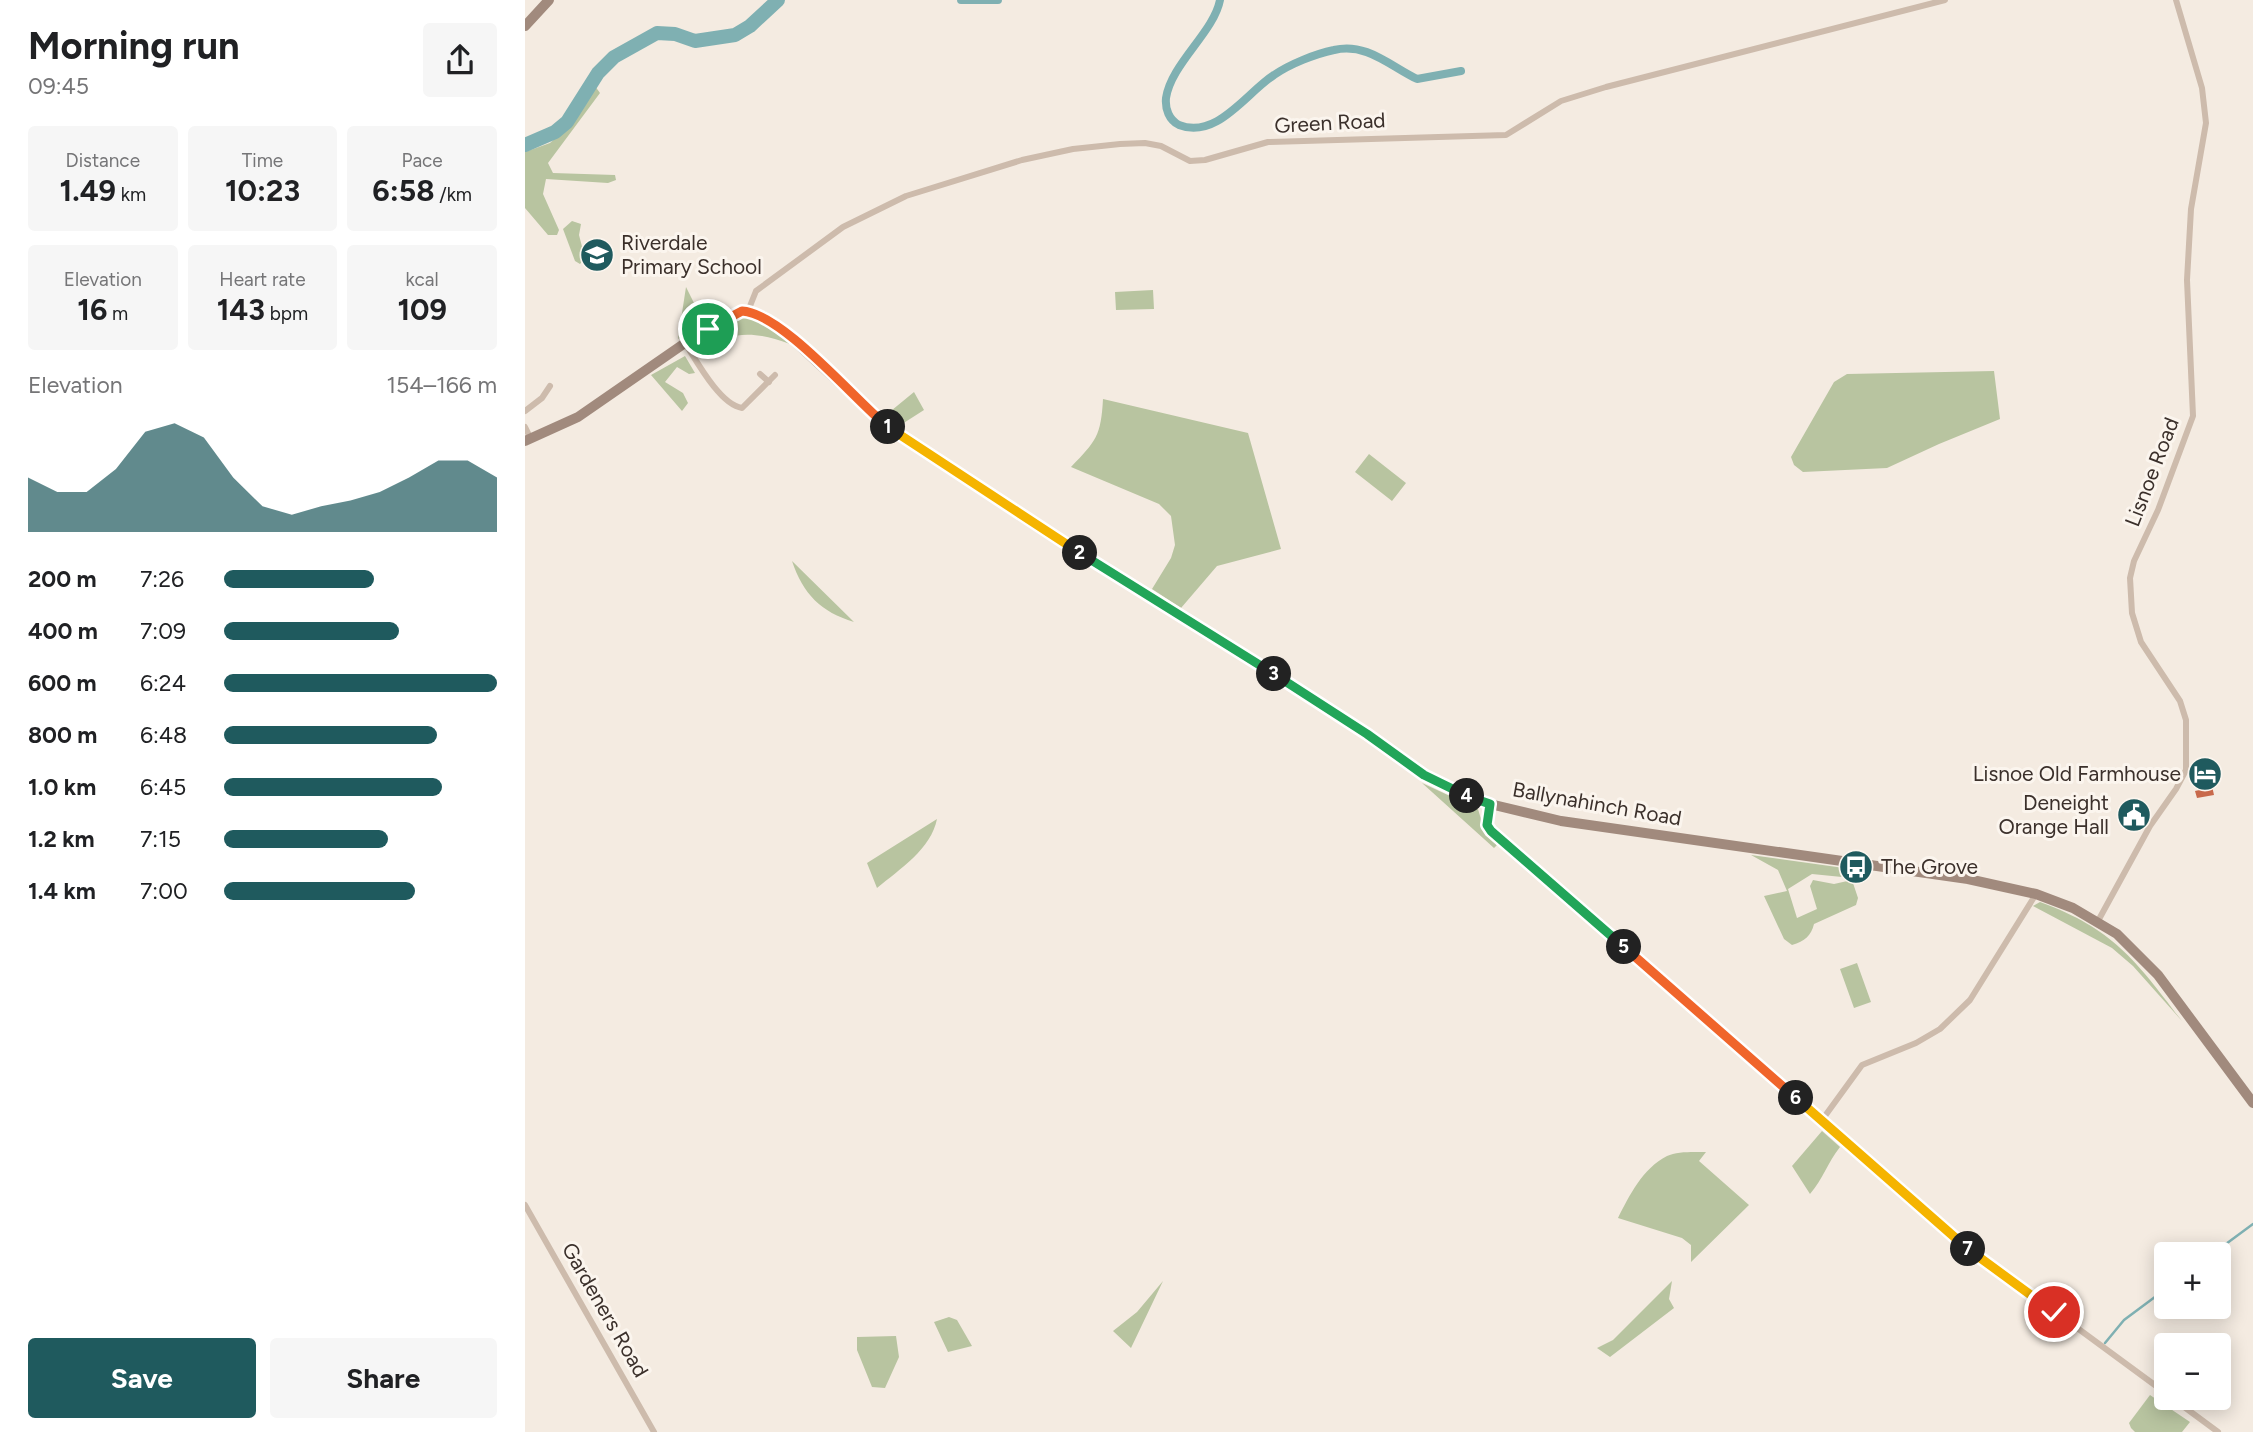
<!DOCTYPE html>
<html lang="en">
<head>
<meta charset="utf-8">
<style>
  :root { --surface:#fff; --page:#f6f6f6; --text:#202124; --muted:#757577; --accent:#1f5a5e }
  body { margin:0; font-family:Figtree,sans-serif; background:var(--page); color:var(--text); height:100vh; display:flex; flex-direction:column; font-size:26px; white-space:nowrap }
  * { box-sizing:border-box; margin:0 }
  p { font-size:23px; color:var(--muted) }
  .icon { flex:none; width:38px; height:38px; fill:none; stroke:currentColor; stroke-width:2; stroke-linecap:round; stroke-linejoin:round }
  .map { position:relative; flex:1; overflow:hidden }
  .panel { display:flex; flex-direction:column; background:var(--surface); width:525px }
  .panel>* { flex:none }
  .fabs { position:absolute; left:1629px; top:1242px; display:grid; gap:14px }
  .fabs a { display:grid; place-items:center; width:77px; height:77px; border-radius:7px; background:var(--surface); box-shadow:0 4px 18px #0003; font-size:35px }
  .pin { position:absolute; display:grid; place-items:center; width:60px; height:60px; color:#fff; margin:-30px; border:4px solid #fff; border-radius:50%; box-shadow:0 2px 7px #0007 }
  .km { position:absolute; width:35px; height:35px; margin:-18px; border-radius:50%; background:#222; color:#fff; font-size:19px; line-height:35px; text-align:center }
  .round { display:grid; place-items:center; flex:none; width:74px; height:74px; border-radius:7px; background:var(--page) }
  .overview { display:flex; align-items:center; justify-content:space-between; height:119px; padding:0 28px }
  h1 { font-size:38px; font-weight:700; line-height:52px }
  .figures { display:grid; grid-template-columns:repeat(3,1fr); gap:10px; height:119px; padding:7px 28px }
  .figures div { display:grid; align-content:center; border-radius:7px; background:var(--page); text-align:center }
  .figures b { font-size:30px; font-weight:700 }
  .figures small { font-size:19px; font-weight:400 }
  .figures p { font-size:19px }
  .chart { height:196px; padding:14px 28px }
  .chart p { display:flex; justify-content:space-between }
  .chart svg { width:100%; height:126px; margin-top:7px; fill:var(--accent); opacity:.7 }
  .primary-button { display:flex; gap:14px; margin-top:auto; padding:14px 28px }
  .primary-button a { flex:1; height:80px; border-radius:7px; background:var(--accent); color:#fff; font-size:28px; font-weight:700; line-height:80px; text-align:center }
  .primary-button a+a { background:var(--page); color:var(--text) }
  ul { padding:0 28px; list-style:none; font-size:23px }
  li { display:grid; grid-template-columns:112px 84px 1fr; align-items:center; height:52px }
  li i { height:18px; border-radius:9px; background:var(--accent) }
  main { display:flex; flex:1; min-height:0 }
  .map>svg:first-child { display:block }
</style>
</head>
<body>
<main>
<section class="panel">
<div class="overview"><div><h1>Morning run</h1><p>09:45</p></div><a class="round"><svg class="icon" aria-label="share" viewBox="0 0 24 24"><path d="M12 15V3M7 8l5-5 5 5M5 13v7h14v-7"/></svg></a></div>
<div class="figures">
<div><p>Distance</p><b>1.49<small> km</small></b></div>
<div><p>Time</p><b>10:23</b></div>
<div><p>Pace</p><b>6:58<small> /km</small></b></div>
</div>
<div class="figures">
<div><p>Elevation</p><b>16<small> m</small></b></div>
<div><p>Heart rate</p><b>143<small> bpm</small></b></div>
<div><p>kcal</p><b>109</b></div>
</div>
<div class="chart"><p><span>Elevation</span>154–166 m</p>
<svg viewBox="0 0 160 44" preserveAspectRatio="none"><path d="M0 44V25L10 30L20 30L30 22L40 9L50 6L60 11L70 25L80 35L90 38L100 35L110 33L120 30L130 25L140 19L150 19L160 25V44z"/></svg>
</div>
<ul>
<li><b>200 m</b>7:26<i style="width:55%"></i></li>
<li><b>400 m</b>7:09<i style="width:64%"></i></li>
<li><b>600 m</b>6:24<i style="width:100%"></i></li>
<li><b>800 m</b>6:48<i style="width:78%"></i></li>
<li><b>1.0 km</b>6:45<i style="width:80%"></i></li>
<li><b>1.2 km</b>7:15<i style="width:60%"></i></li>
<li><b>1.4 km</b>7:00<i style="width:70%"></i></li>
</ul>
<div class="primary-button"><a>Save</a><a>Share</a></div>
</section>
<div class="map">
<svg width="1728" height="1432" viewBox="0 0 1728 1432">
  <rect width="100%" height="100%" fill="#f4ebe1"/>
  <path fill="#b8c4a0" d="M70 86 75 93 23 163 28 173 90 175 91 180 83 183 21 179 18 194 34 230 32 235H23L0 208V152L25 143 43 127Z
    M47 221 56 224 54 235 60 258 55 264 50 261 38 229Z
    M161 287 179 323 153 339Z
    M628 290 629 309 591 310 590 292Z
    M223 317 238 322 265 344C224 329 209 333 170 349L168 347 170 342 210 318Z
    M160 356 170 373 164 374 152 367 140 382 158 393 163 403 157 411 126 375Z
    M1469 371 1475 419 1414 444 1362 468 1278 472 1269 465 1266 457 1309 382 1322 374Z
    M389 392 399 410 374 426 361 415Z
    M578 399 723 433 756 549 692 566 656 608 627 589 646 558 650 545 646 516 634 504 546 467C571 441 576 436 578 399Z
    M844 454 881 483 867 501 830 472Z
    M267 561 329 622C296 612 278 594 267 561Z
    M897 783 953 809 960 833 972 845 969 848Z
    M412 819C406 849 375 869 352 888L342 863Z
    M1226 855 1319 868 1317 877 1287 874 1263 889 1272 918 1292 909 1285 886 1288 880 1309 884 1327 880 1333 898 1331 905 1289 924C1286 936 1280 941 1267 945L1259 939 1239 896 1262 891 1253 870Z
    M1515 902C1589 929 1611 961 1657 1021L1608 966 1587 948 1508 906Z
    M1332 963 1346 1002 1329 1008 1315 969Z
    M1297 1131 1315 1147C1303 1162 1298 1179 1285 1194L1267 1166Z
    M1181 1152 1174 1161 1224 1205 1166 1262V1245L1157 1238 1093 1218C1104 1196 1118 1168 1142 1156 1152 1151 1169 1152 1181 1152Z
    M638 1281 606 1348 588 1331 612 1312Z
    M1147 1281 1144 1299 1149 1308 1085 1357 1072 1348 1088 1340Z
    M424 1317 432 1320 447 1346 423 1352 409 1322Z
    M371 1336 374 1357 360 1388 347 1387 332 1350V1337Z
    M1625 1395 1665 1422 1657 1432H1610L1606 1428 1604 1423Z"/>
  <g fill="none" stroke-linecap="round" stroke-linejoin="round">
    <path stroke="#7fb0b2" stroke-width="2.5" d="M1686 1255 1728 1224
      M1580 1343 1599 1320 1642 1288"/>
    <path stroke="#7fb0b2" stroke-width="8" d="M436 0H473
      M695 0C689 32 646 64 641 98 640 109 644 120 654 125 692 140 722 92 749 75 765 64 790 54 809 50 841 42 865 66 892 79L936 71"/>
    <path stroke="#7fb0b2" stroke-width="14" d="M0 145 30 132 42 122 73 73 89 57 132 33 150 34 170 41 210 35 225 26 253 0"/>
  </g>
  <path fill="#c8694b" d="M1681 758 1689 795 1672 798 1670 791 1679 789 1672 760Z"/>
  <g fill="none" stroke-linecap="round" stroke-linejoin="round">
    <path stroke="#cdbbac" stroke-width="6" d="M223 311 231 291 318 227 381 196 497 160 548 149 595 144 620 143 636 146 665 161 680 160 743 142 981 135 1036 101 1081 87 1420 0
      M160 343C171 360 195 405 217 408L250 375
      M235 374 244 382
      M0 411 17 398 25 386
      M0 427 6 439
      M965 804 962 823 966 831 1297 1120 1416 1228 1642 1394
      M1573 921 1625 826 1651 789 1661 770V720L1655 701 1616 642 1607 613 1605 578 1609 561 1633 510 1668 416 1662 280 1666 209 1681 123 1677 88 1651 0
      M1297 1120 1337 1065 1391 1043 1415 1029 1445 1000 1511 894
      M0 1205 129 1432
      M1647 1398 1693 1432"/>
    <path stroke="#a18a7d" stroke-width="10" d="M0 26 24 0
      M0 441 53 417 160 343 217 311 238 316 250 323 346 412 377 437 581 570 842 734 899 775 930 792 965 804 1036 821 1443 879 1511 894 1548 908 1592 934 1633 975 1728 1103"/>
  </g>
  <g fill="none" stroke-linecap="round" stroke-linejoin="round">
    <g stroke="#fff" stroke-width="14">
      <path id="split-1" d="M183 329 217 311C257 313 329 399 363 427"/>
    </g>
    <g stroke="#fff" stroke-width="14">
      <path id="split-2" d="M363 427 555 553"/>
    </g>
    <g stroke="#fff" stroke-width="14">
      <path id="split-3" d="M555 553 749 674"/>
    </g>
    <g stroke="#fff" stroke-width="14">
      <path id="split-4" d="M749 674 842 734 899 775 942 796"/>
    </g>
    <g stroke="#fff" stroke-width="14">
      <path id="split-5" d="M942 796 965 804 962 825 966 831 1099 947"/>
    </g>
    <g stroke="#fff" stroke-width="14">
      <path id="split-6" d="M1099 947 1271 1098"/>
    </g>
    <g stroke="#fff" stroke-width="14">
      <path id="split-7" d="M1271 1098 1443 1249"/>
    </g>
    <g stroke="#fff" stroke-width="14">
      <path id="split-8" d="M1443 1249 1529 1312"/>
    </g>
    <use href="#split-1" stroke="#f0652b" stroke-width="9"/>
    <use href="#split-2" stroke="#f5b400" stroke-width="9"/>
    <use href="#split-3" stroke="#22a559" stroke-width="9"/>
    <use href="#split-4" stroke="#22a559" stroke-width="9"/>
    <use href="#split-5" stroke="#22a559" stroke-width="9"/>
    <use href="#split-6" stroke="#f0652b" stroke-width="9"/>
    <use href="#split-7" stroke="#f5b400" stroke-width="9"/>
    <use href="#split-8" stroke="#f5b400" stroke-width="9"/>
  </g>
  <defs>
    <g id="school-disc" transform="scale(1.75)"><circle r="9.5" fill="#1f5a5e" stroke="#fbf5ee"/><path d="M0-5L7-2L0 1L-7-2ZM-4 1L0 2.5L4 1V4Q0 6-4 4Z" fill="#fff"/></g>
    <g id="hotel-disc" transform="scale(1.75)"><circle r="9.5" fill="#1f5a5e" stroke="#fbf5ee"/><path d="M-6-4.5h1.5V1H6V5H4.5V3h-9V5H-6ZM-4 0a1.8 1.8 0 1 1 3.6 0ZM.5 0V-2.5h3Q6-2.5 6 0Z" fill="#fff"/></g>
    <g id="civic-disc" transform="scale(1.75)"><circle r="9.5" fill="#1f5a5e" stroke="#fbf5ee"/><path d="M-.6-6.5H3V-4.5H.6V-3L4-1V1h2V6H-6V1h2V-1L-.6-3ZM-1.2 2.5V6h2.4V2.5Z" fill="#fff"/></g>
    <g id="bus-disc" transform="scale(1.75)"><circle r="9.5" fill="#1f5a5e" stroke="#fbf5ee"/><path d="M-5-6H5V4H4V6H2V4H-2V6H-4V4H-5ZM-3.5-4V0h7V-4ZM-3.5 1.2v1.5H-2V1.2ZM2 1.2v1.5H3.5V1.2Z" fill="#fff"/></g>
  </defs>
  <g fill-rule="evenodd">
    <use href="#school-disc" x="72" y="255"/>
    <use href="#hotel-disc" x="1680" y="774"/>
    <use href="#civic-disc" x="1609" y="815"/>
    <use href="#bus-disc" x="1331" y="867"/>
  </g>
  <g text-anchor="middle" stroke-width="6" stroke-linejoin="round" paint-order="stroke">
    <g font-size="21" fill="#3b302b" stroke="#fbf5ee">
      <text transform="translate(805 123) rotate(-3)" y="7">Green Road</text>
      <text transform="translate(1627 472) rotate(-69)" y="7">Lisnoe Road</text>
      <text transform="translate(1072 804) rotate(10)" y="7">Ballynahinch Road</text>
      <text transform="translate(80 1310) rotate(60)" y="7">Gardeners Road</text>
    </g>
    <g font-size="21" fill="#3b302b" stroke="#fbf5ee" text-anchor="start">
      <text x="96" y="250">Riverdale<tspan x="96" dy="24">Primary School</tspan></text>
      <text x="1656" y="781" text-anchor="end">Lisnoe Old Farmhouse</text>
      <text x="1584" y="810" text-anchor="end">Deneight<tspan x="1584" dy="24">Orange Hall</tspan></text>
      <text x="1356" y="874">The Grove</text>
    </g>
  </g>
</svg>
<div class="fabs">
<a>+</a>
<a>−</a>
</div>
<div class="pin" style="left:183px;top:329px;background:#1e9e55"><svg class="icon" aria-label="arrive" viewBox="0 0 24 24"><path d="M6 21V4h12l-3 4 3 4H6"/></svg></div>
<div class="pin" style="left:1529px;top:1312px;background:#d93025"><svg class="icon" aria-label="check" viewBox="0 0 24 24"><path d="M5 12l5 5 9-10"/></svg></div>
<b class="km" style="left:363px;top:427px">1</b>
<b class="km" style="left:555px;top:553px">2</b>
<b class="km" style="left:749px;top:674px">3</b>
<b class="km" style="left:942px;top:796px">4</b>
<b class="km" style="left:1099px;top:947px">5</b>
<b class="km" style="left:1271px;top:1098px">6</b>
<b class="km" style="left:1443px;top:1249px">7</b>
</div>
</main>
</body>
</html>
